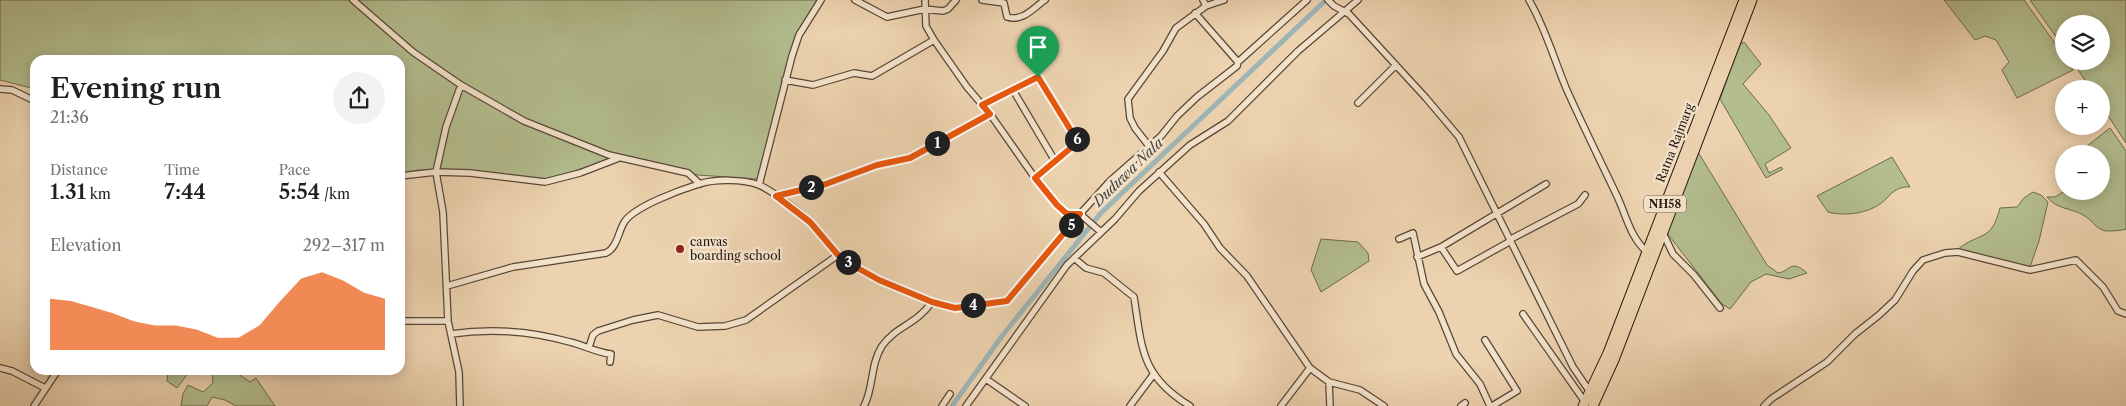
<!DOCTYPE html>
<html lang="en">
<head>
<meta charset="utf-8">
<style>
  :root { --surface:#fff; --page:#f2f2f2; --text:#202124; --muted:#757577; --accent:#ea580c }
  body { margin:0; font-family:"Libre Caslon Text",serif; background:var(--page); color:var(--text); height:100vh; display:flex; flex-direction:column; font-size:19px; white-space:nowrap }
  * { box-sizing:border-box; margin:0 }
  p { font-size:16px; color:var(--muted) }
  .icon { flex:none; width:28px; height:28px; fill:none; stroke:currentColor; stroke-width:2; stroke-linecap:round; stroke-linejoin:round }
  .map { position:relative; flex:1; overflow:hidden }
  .details { position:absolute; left:30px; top:55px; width:375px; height:320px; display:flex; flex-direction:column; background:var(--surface); border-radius:15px; box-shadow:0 2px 12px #0003 }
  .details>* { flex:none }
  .buttons { position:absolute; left:2055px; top:15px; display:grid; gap:10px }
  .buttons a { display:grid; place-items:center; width:55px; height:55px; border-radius:50%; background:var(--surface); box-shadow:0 2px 12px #0003; font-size:25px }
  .pin { position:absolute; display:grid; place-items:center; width:42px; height:42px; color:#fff; margin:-51px -21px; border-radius:50% 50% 50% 0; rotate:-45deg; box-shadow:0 0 5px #0007 }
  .pin .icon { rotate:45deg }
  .km { position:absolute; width:25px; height:25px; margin:-12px; border-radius:50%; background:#222; color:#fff; font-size:14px; line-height:25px; text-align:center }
  .round { display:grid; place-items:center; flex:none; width:52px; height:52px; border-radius:26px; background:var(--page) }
  .summary { display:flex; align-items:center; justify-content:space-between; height:85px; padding:0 20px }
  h1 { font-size:28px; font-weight:600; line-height:38px }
  .figures { display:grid; grid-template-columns:repeat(3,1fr); gap:8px; height:85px; padding:5px 20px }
  .figures div { display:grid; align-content:center }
  .figures b { font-size:21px; font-weight:600 }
  .figures small { font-size:14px; font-weight:400 }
  .figures p { font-size:14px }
  .chart { height:140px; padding:10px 20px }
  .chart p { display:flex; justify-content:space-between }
  .chart svg { width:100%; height:90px; margin-top:5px; fill:var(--accent); opacity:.7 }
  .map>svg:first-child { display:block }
</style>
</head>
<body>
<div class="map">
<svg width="2126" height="406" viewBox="0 0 2126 406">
  <rect width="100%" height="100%" fill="#ecd2ae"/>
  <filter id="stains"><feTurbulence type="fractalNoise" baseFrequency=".004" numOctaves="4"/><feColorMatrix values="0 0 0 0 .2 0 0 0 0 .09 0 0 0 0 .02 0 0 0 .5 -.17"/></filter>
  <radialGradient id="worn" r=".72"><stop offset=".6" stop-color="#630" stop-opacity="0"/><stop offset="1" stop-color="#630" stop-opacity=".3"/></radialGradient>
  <path fill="#b3bd8e" stroke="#6c6a4f" d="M0 0H817L799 32 789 59 761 174 756 179 698 175 614 158 543 181 464 170H418L400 174V60H35V89L0 80Z
    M1944 0H2024L2064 56V61H2067L2073 70 2017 98 2002 70 2009 62 1996 40 1985 36 1975 40Z
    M2030 0H2126V143L2101 105V89H2091L2072 61H2101V24H2064V48Z
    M1744 42 1761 64 1743 84 1769 115 1791 148 1765 164 1769 173 1781 167 1783 169 1766 178 1720 99 1739 45Z
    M2110 128 2126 151V229C2120 231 2112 231 2106 231 2095 229 2092 219 2083 215 2071 208 2056 209 2047 197H2055L2065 191H2101V154H2093L2091 149 2084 154H2077Z
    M1698 152 1767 265 1778 273C1789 272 1791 258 1807 273L1789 279 1766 274 1751 282 1730 309 1722 304 1667 233Z
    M1892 157 1910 187C1900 186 1893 191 1887 198 1873 213 1847 217 1828 212L1817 196Z
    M2033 192 2041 195 2048 202 2039 241 2030 267 1957 250C1980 231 1991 243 2000 208L2017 207 2024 198Z
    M1321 239 1358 242 1368 253 1369 261 1321 292 1311 270Z
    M168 370H239L237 373 250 382 256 378 275 406H236L225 400 212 397 207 406H181L183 394 188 385 203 392 213 383 212 373 189 372 177 388 167 381Z"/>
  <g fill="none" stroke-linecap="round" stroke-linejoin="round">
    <path stroke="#9eb5b6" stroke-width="5" d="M952 406 1002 336 1101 213 1326 0"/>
    <g stroke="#584638" stroke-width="8">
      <path id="minor" d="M353 0 413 52 461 85 524 121 609 155 688 173 700 184
        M855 0 887 17 925 9 943 11 948 9 956 0
        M925 0 926 26 934 40 967 87 990 114 1035 178 1057 205 1067 213 1080 214 1101 232
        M982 0 1004 3 1007 17C1023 22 1033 8 1045 0
        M1203 0 1206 6 1224 0
        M1328 0 1334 6 1349 14 1426 98 1459 137 1573 367 1590 392
        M1529 0C1545 27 1554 59 1566 88 1582 124 1600 160 1617 196 1626 215 1630 237 1647 252
        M1195 13 1238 62
        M785 80 813 85 854 73 872 76 934 40
        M0 89 12 90 35 101
        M1013 90 1055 161
        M1358 103 1396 65
        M983 105 1038 77 1078 142 1035 178
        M1149 146 1135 128 1130 118 1128 99 1163 51 1176 28 1206 6
        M1159 172 1204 224 1220 248 1247 276 1310 368 1329 382 1360 390 1384 406
        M400 176 436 172 470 173 545 182 580 173 619 158
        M1546 184 1441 247 1457 271 1509 242 1511 239 1578 204 1585 195
        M759 185 792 56 799 35 821 0
        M776 196 826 184 877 165 910 158 990 114
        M1663 233 1673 254 1694 275 1720 308
        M1399 239 1413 233 1424 284 1439 312 1456 354 1480 384 1490 406
        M1417 257 1441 247
        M1074 258 1086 268 1104 273 1134 297C1142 349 1141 376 1190 406
        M447 286 513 267 606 253C618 247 618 231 625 221 636 206 680 190 699 184 715 179 743 179 759 185 773 191 800 212 811 223 825 238 836 255 853 266 871 278 935 306 955 307 970 308 992 303 1007 301L1080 214 1110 181 1161 136 1177 116 1197 97 1237 66 1238 62 1307 0
        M1523 314 1585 402
        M400 321H448
        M451 334C491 328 531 331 570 342 583 345 598 353 611 354L610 362
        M1485 340 1517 391 1492 406
        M589 347 593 335 598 331 633 320 658 315 698 327 725 326 746 320 838 255
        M0 368 12 371 45 388
        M986 379 1025 406
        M1329 382 1330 406
        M34 406 58 370
        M460 406 459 372 448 321 443 212 436 172 446 127 461 85
        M864 406C874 387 870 365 882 346 896 326 916 325 932 302
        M942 406 950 394
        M966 406 1067 265 1115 219 1139 191 1190 145 1228 121 1298 51 1358 0
        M1130 406 1153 375
        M1281 406 1310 368
        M1461 406 1465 403
        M1764 406 1771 399 1827 362 1855 334 1879 315 1895 300 1913 271 1923 260 1945 253 1958 252 2030 270 2076 260 2103 287 2118 311 2126 314"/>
    </g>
    <g stroke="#261810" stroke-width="11">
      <path id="highway" d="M1583 406 1608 353 1744 0
        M1593 406 1614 360 1752 0"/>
    </g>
    <use href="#minor" stroke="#f3e2ca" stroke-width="5.5"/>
    <use href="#highway" stroke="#ecd2ae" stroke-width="9"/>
  </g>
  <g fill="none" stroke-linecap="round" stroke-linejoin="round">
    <g stroke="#fff" stroke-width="10">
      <path id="route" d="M1038 77 1078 142 1035 178 1057 205 1067 214H1080L1007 301 955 308 932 302 879 280 854 266 838 255 810 222 776 196 826 184 877 165 910 158 990 114 982 105Z"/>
    </g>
    <use href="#route" stroke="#ea580c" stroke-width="6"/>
  </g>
  <circle fill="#8f2418" stroke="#f3e2ca" stroke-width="2" cx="680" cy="249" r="5"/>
  <g text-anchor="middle" stroke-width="5" stroke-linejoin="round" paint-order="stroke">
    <rect fill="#f3e2ca" stroke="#645548" stroke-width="1" x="1644" y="195.5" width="42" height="17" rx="4"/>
    <g font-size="11" font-weight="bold" fill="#261810">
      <text x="1665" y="208">NH58</text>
    </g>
    <g font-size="12" fill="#261810" stroke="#f3e2ca">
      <text transform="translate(1675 143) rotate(-69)" y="4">Ratna Rajmarg</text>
    </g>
    <g font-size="12" fill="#261810" stroke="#f3e2ca" text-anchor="start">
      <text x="690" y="246">canvas<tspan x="690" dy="14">boarding school</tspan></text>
    </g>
    <g font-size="14" font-style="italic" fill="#4a4742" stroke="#f3e2ca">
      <text transform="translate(1128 172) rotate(-44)" y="5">Duduwa Nala</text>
    </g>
  </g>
  <rect width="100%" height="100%" filter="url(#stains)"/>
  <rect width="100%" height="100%" fill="url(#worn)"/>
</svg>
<div class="buttons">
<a><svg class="icon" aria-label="layers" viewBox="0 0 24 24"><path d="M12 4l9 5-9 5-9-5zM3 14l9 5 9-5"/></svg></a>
<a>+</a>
<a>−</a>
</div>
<div class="pin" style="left:1038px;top:77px;background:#1e9e55"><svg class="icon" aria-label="arrive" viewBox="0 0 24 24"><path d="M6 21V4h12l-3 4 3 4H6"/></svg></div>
<b class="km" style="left:937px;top:143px">1</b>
<b class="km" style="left:811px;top:187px">2</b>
<b class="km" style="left:848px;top:262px">3</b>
<b class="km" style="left:973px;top:305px">4</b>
<b class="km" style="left:1071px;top:225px">5</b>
<b class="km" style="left:1077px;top:139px">6</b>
<section class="details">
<div class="summary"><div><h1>Evening run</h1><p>21:36</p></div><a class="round"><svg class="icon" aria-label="share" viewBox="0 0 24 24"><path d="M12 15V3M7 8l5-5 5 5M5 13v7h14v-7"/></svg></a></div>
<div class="figures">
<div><p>Distance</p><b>1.31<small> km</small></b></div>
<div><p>Time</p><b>7:44</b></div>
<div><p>Pace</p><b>5:54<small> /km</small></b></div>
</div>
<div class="chart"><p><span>Elevation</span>292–317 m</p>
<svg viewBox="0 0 160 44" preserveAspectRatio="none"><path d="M0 44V19L10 20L20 23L30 26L40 30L50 32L60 32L70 34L80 38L90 38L100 32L110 20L120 9L130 6L140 10L150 16L160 19V44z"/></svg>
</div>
</section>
</div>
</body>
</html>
